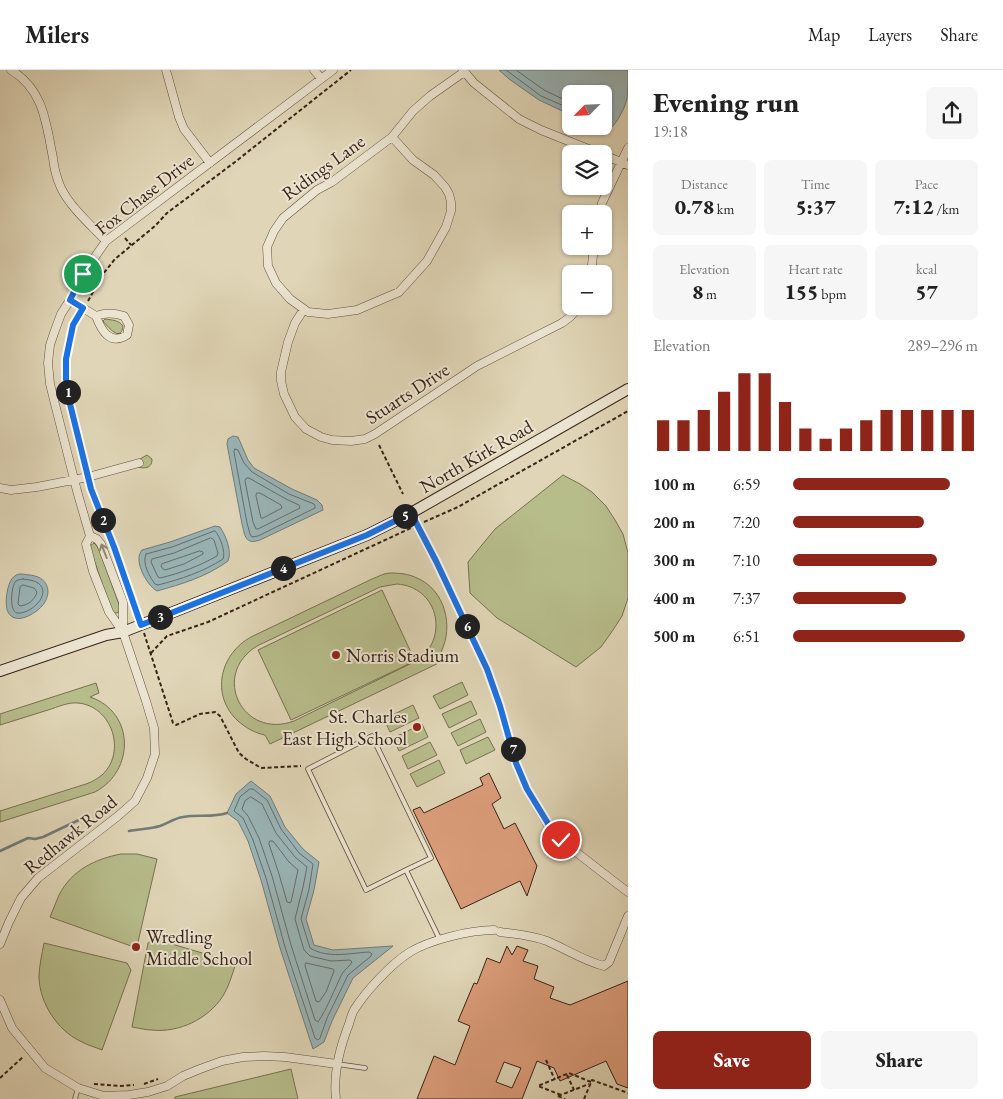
<!DOCTYPE html>
<html lang="en">
<head>
<meta charset="utf-8">
<style>
  :root { --surface:#fff; --page:#f6f6f6; --text:#222; --muted:#767676; --line:#e0e0e0; --accent:#8f2418 }
  body { margin:0; font-family:"EB Garamond",serif; background:var(--page); color:var(--text); height:100vh; display:flex; flex-direction:column; font-size:19px; white-space:nowrap }
  * { box-sizing:border-box; margin:0 }
  p { font-size:16px; color:var(--muted) }
  .icon { flex:none; width:28px; height:28px; fill:none; stroke:currentColor; stroke-width:2; stroke-linecap:round; stroke-linejoin:round }
  .map { position:relative; flex:1; overflow:hidden }
  .drawer { display:flex; flex-direction:column; background:var(--surface); width:375px }
  .drawer>* { flex:none }
  .needle { width:32px; rotate:246deg }
  .fabs { position:absolute; left:562px; top:15px; display:grid; gap:10px }
  .fabs a { display:grid; place-items:center; width:50px; height:50px; border-radius:8px; background:var(--surface); box-shadow:0 1px 4px #0004; font-size:25px }
  .pin { position:absolute; display:grid; place-items:center; width:42px; height:42px; color:#fff; margin:-21px; border:2px solid #fff; border-radius:50%; box-shadow:0 1px 5px #0007 }
  .km { position:absolute; width:25px; height:25px; margin:-12px; border-radius:50%; background:#222; color:#fff; font-size:14px; line-height:25px; text-align:center }
  .round { display:grid; place-items:center; flex:none; width:52px; height:52px; border-radius:8px; background:var(--page) }
  .head { display:flex; align-items:center; justify-content:space-between; height:85px; padding:0 25px }
  h1 { font-size:28px; font-weight:800; line-height:38px }
  .metrics { display:grid; grid-template-columns:repeat(3,1fr); gap:8px; height:85px; padding:5px 25px }
  .metrics div { display:grid; align-content:center; border-radius:8px; background:var(--page); text-align:center }
  .metrics b { font-size:21px; font-weight:800 }
  .metrics small { font-size:14px; font-weight:400 }
  .metrics p { font-size:14px }
  .chart { height:140px; padding:10px 25px }
  .chart p { display:flex; justify-content:space-between }
  .chart svg { width:100%; height:90px; margin-top:5px; stroke:var(--accent); stroke-width:6 }
  .cta { display:flex; gap:10px; margin-top:auto; padding:10px 25px }
  .cta a { flex:1; height:58px; border-radius:8px; background:var(--accent); color:#fff; font-size:20px; font-weight:800; line-height:58px; text-align:center }
  .cta a+a { background:var(--page); color:var(--text) }
  ul { padding:0 25px; list-style:none; font-size:16px }
  li { display:grid; grid-template-columns:80px 60px 1fr; align-items:center; height:38px }
  li i { height:12px; border-radius:6px; background:var(--accent) }
  header { display:flex; align-items:center; gap:30px; box-sizing:border-box; height:70px; padding:0 25px; background:var(--surface); border-bottom:1px solid var(--line) }
  header strong { font-size:24px }
  nav { display:flex; gap:28px; margin-inline-start:auto; font-size:18px }
  main { display:flex; flex:1; min-height:0 }
  .map>svg:first-child { display:block }
</style>
</head>
<body>
<header>
<strong>Milers</strong>
<nav><a>Map</a><a>Layers</a><a>Share</a></nav>
</header>
<main>
<div class="map">
<svg width="628" height="1029" viewBox="0 0 628 1029">
  <rect width="100%" height="100%" fill="#e0d6b7"/>
  <filter id="stains"><feTurbulence type="fractalNoise" baseFrequency=".004" numOctaves="4"/><feColorMatrix values="0 0 0 0 .2 0 0 0 0 .09 0 0 0 0 .02 0 0 0 .5 -.17"/></filter>
  <radialGradient id="worn" r=".72"><stop offset=".6" stop-color="#630" stop-opacity="0"/><stop offset="1" stop-color="#630" stop-opacity=".3"/></radialGradient>
  <path fill="#b7bc8b" stroke="#787052" fill-rule="evenodd" d="M105 249C112 250 119 250 123 256 121 273 108 257 103 251Z
    M147 385 152 389C152 401 141 398 133 396V393Z
    M563 405 580 414 592 422 606 436 615 450 623 464 628 483V528L622 546 613 560 601 577 576 597 497 548 470 523 468 492 495 459Z
    M94 473 96 475 99 480 120 537V541L117 543H114L111 539 91 481 90 476Z
    M390 503C400 503 409 504 417 508 445 520 454 556 441 582L445 590 270 674 265 665C255 663 246 658 238 651 210 625 220 584 251 567L372 509 384 504ZM397 514C437 517 449 564 420 589L294 651C243 670 210 605 257 576L380 517Z
    M382 520 415 591 291 650 258 580Z
    M462 612 468 625 440 639 433 626Z
    M96 613 99 623 90 627C135 642 135 701 95 722L0 752V741L86 714C92 712 97 709 102 705 127 682 112 636 78 633 68 632 58 637 48 640 32 645 16 650 0 655V644Z
    M471 631 477 644 449 658 442 644Z
    M413 635 419 648 390 662 384 649Z
    M480 649 486 662 458 676 451 663Z
    M422 654 428 667 399 681 393 668Z
    M488 667 495 680 466 694 460 680Z
    M430 672 437 685 408 699 402 686Z
    M439 690 445 703 417 717 410 704Z
    M121 784H137L157 789 138 872 131 876 50 847C53 840 56 832 59 825 72 800 95 789 121 784Z
    M155 869 236 893C232 905 229 916 223 926 208 949 179 963 152 960 145 960 139 958 132 957L148 873Z
    M44 873 127 893 131 900 102 980C95 977 87 975 80 971 57 960 40 933 39 908 39 896 42 884 44 873Z
    M291 999 298 1029H175V1027Z"/>
  <path fill="#99b6b9" stroke="#727b79" d="M499 0H628C628 9 628 20 627 28 626 36 616 56 609 59 604 61 598 58 593 56H604V24H571V45L539 30 509 9Z
    M233 366 238 367 248 390 254 398 292 419 317 430 322 435 323 440 260 470C245 475 245 466 242 454L227 374 228 369Z
    M215 456 220 457C226 466 232 481 228 491 206 507 182 514 157 521 148 516 138 498 139 488 139 485 140 483 142 480L170 472Z
    M22 504C28 505 33 505 38 507 51 513 50 527 42 536 35 544 15 556 8 542 4 535 7 510 15 506 17 504 20 504 22 504Z
    M251 711 270 726 285 757 303 779 319 792 314 820 306 849 314 875 333 880 393 876 353 908 332 951 324 972 313 979 280 878 261 810 248 771 238 751 227 743 236 724Z"/>
  <g fill="none" stroke-linecap="round" stroke-linejoin="round">
    <path stroke="#686c69" stroke-width="1" d="M506 0 541 26 571 39
      M516 0 544 20 571 33
      M235 379 238 380 244 393 252 402 289 424 314 434 315 436V438L258 466 252 467 250 464 247 453 234 382Z
      M247 408H249L286 429 299 435 300 438 258 459H256L253 452 245 411Z
      M257 423H260L281 435 282 438 263 448H261L256 426Z
      M215 461C220 466 226 482 223 489 203 502 181 509 158 515L155 514C149 506 142 493 146 484L172 477Z
      M211 468 214 470 218 483 217 486C199 496 181 503 160 508L158 507 151 492 152 489 174 483Z
      M200 481 203 482V484L184 494 165 500 162 498 161 496 162 494Z
      M23 509C28 510 34 510 38 513 53 524 30 545 17 543 9 541 11 516 16 511 18 510 21 509 23 509Z
      M23 515 34 518 37 522C35 530 28 535 20 536L18 534 20 517Z
      M250 719H253L267 730 281 759 299 783 313 794 309 819 301 849 310 878C328 889 350 883 369 882L372 884 371 886 348 905 327 948 320 968 318 970 315 968 285 877 266 808 253 770 243 748 234 741 240 727Z
      M251 727 262 734 276 763 295 787 307 797 303 817 295 849 304 880 310 886 331 891 350 890 352 892C350 896 345 899 342 904 334 920 328 937 318 952L315 950 291 875 272 806 259 768 248 746 242 739 245 731Z
      M270 771H273L289 792 298 800 291 832 290 833 287 832 279 804 269 774Z
      M306 893 333 899 334 901 326 922 319 932 316 931 305 896Z"/>
    <path stroke="#727b79" stroke-width="2.5" d="M129 761C139 759 150 759 160 756 168 753 175 748 183 747 197 744 212 748 227 743
      M0 781 28 768 35 769 43 767 81 749H89"/>
  </g>
  <path fill="#db9d7a" stroke="#382319" fill-rule="evenodd" d="M489 703 501 728 492 734 504 759 515 753 537 796 527 826 520 811 461 839 413 740 420 737 424 743 483 715 480 708Z
    M507 876 512 885 517 876 528 880 523 891 538 896 534 909 554 917 550 928 570 935 628 911V1018L617 1014 606 991 560 1011 554 998 537 991 522 1029H417L434 986 455 995 470 956 458 951 474 913 477 914 487 888 500 893ZM504 992 521 998 512 1018 496 1012Z"/>
  <g fill="none" stroke-linecap="round" stroke-linejoin="round">
    <g stroke="#625040" stroke-width="5.5">
      <path id="lane" d="M406 800 366 820 308 699 372 666 431 788 406 800 440 870
        M337 994 365 998
        M75 1029 78 1018"/>
    </g>
    <g stroke="#625040" stroke-width="9">
      <path id="street" d="M11 0C44 20 46 53 53 88 54 98 57 109 61 118 71 138 90 154 106 171
        M166 0 179 47 184 59 210 93
        M314 0 321 8
        M463 0 474 13 519 49 541 60 601 84
        M392 67 413 90 434 105 445 117 449 124 451 132V141L446 157 427 191 399 222 357 240 328 244 308 242 290 229 276 213 268 196 267 177 274 161 283 148 317 120 332 112 392 67 413 41 430 26 464 2
        M604 85 628 95
        M599 144 602 133 628 78
        M591 204 594 176
        M70 230 96 246C101 260 110 276 127 265L129 255 124 246C115 243 106 242 96 246
        M304 239 295 253 288 272 281 302V311L284 324 295 347 306 359 321 367 332 370 351 371 365 369 375 364 477 296 562 253 570 247 580 236
        M0 418 11 420 37 417 88 407 139 393
        M411 443 436 491 487 599 500 636 516 693 527 719 551 760 576 782 616 813 628 822
        M90 466 97 469 101 474 123 532V562
        M500 862C516 864 532 865 547 871 566 879 584 891 604 896L609 892 628 846
        M0 874 9 852 21 828 38 808 118 746 135 731 147 708 155 684 154 658 146 631 123 562 109 542 93 501 86 474 90 466 77 421 57 342 50 314 48 293 50 275 54 263 61 244 70 230 83 204 106 171 333 0
        M0 930 12 958 45 998 78 1018 104 1026 129 1025 148 1022 167 1016 183 1006 200 999 222 991 243 987 264 986 285 987 337 994
        M336 1029C333 1004 340 977 349 954 350 950 352 944 354 940 366 921 391 894 410 882 430 870 470 860 494 860"/>
    </g>
    <g stroke="#382319" stroke-width="12">
      <path id="secondary" d="M0 601 106 565 123 562 367 465 411 443 628 319"/>
    </g>
    <path stroke="#382319" stroke-width="2" stroke-dasharray="4 2.5" stroke-linecap="butt" d="M125 168 131 175
      M88 231 103 204 115 189 155 156 167 143 235 92 351 0
      M78 245C52 293 74 350 86 399
      M379 375 403 424
      M90 415 138 547
      M424 452 458 437 628 341
      M144 563 173 653 176 655 200 644 215 642 220 646 239 683 246 689 261 698 301 696
      M151 583 167 566 208 552 411 458
      M546 990 555 1010
      M567 1005 574 1020
      M0 1008 24 986
      M94 1014 121 1016 134 1015
      M144 1014 158 1009
      M561 1025 538 1016 569 1003 591 1012
      M558 1026 589 1014
      M558 1026 565 1029
      M584 1029 592 1010 628 1023"/>
    <use href="#lane" stroke="#ebe4d0" stroke-width="4"/>
    <use href="#street" stroke="#ebe4d0" stroke-width="8"/>
    <use href="#secondary" stroke="#ebe4d0" stroke-width="10"/>
  </g>
  <defs><path id="oneway-shaft" d="M-6 0H5M1.5-3L5.5 0L1.5 3" fill="none" stroke-width="1.6" stroke-linecap="round" stroke-linejoin="round" transform="scale(1.25)"/></defs>
  <use stroke="#928474" href="#oneway-shaft" transform="translate(104 481) rotate(-111)"/>
  <g fill="none" stroke-linecap="round" stroke-linejoin="round">
    <g stroke="#fff" stroke-width="10">
      <path id="route" d="M83 204 70 230 83 238 73 255 66 289V309L70 334 91 419 114 477 141 555 367 465 411 443 436 491 487 599 500 636 516 693 527 719 552 760 561 770"/>
    </g>
    <use href="#route" stroke="#1a73e8" stroke-width="6"/>
  </g>
  <g fill="#8f2418" stroke="#ebe4d0" stroke-width="2">
    <circle cx="336" cy="585" r="5"/>
    <circle cx="417" cy="657" r="5"/>
    <circle cx="136" cy="877" r="5"/>
  </g>
  <g text-anchor="middle" stroke-width="4" stroke-linejoin="round" paint-order="stroke">
    <g font-size="19" fill="#382319" stroke="#ebe4d0">
      <text transform="translate(323 97) rotate(-36)" y="7">Ridings Lane</text>
      <text transform="translate(144 124) rotate(-38)" y="7">Fox Chase Drive</text>
      <text transform="translate(407 323) rotate(-33)" y="7">Stuarts Drive</text>
      <text transform="translate(476 386) rotate(-30)" y="7">North Kirk Road</text>
      <text transform="translate(70 764) rotate(-39)" y="7">Redhawk Road</text>
    </g>
    <g font-size="19" fill="#382319" stroke="#ebe4d0" text-anchor="start">
      <text x="346" y="592">Norris Stadium</text>
      <text x="407" y="653" text-anchor="end">St. Charles<tspan x="407" dy="22">East High School</tspan></text>
      <text x="146" y="873">Wredling<tspan x="146" dy="22">Middle School</tspan></text>
    </g>
  </g>
  <rect width="100%" height="100%" filter="url(#stains)"/>
  <rect width="100%" height="100%" fill="url(#worn)"/>
</svg>
<div class="fabs">
<a><svg class="needle" viewBox="-14 -14 28 28"><path d="M0-13l5 13h-10z" fill="#e53935"/><path d="M0 13l5-13h-10z" fill="#767676"/></svg></a>
<a><svg class="icon" aria-label="layers" viewBox="0 0 24 24"><path d="M12 4l9 5-9 5-9-5zM3 14l9 5 9-5"/></svg></a>
<a>+</a>
<a>−</a>
</div>
<div class="pin" style="left:83px;top:204px;background:#1e9e55"><svg class="icon" aria-label="arrive" viewBox="0 0 24 24"><path d="M6 21V4h12l-3 4 3 4H6"/></svg></div>
<div class="pin" style="left:561px;top:770px;background:#d93025"><svg class="icon" aria-label="check" viewBox="0 0 24 24"><path d="M5 12l5 5 9-10"/></svg></div>
<b class="km" style="left:68px;top:322px">1</b>
<b class="km" style="left:103px;top:450px">2</b>
<b class="km" style="left:160px;top:547px">3</b>
<b class="km" style="left:283px;top:498px">4</b>
<b class="km" style="left:405px;top:446px">5</b>
<b class="km" style="left:467px;top:556px">6</b>
<b class="km" style="left:513px;top:679px">7</b>
</div>
<section class="drawer">
<div class="head"><div><h1>Evening run</h1><p>19:18</p></div><a class="round"><svg class="icon" aria-label="share" viewBox="0 0 24 24"><path d="M12 15V3M7 8l5-5 5 5M5 13v7h14v-7"/></svg></a></div>
<div class="metrics">
<div><p>Distance</p><b>0.78<small> km</small></b></div>
<div><p>Time</p><b>5:37</b></div>
<div><p>Pace</p><b>7:12<small> /km</small></b></div>
</div>
<div class="metrics">
<div><p>Elevation</p><b>8<small> m</small></b></div>
<div><p>Heart rate</p><b>155<small> bpm</small></b></div>
<div><p>kcal</p><b>57</b></div>
</div>
<div class="chart"><p><span>Elevation</span>289–296 m</p>
<svg viewBox="0 0 160 44" preserveAspectRatio="none"><path d="M5 44V29M15 44V29M25 44V24M35 44V15M45 44V6M55 44V6M65 44V20M75 44V33M85 44V38M95 44V33M105 44V29M115 44V24M125 44V24M135 44V24M145 44V24M155 44V24"/></svg>
</div>
<ul>
<li><b>100 m</b>6:59<i style="width:85%"></i></li>
<li><b>200 m</b>7:20<i style="width:71%"></i></li>
<li><b>300 m</b>7:10<i style="width:78%"></i></li>
<li><b>400 m</b>7:37<i style="width:61%"></i></li>
<li><b>500 m</b>6:51<i style="width:93%"></i></li>
</ul>
<div class="cta"><a>Save</a><a>Share</a></div>
</section>
</main>
</body>
</html>
